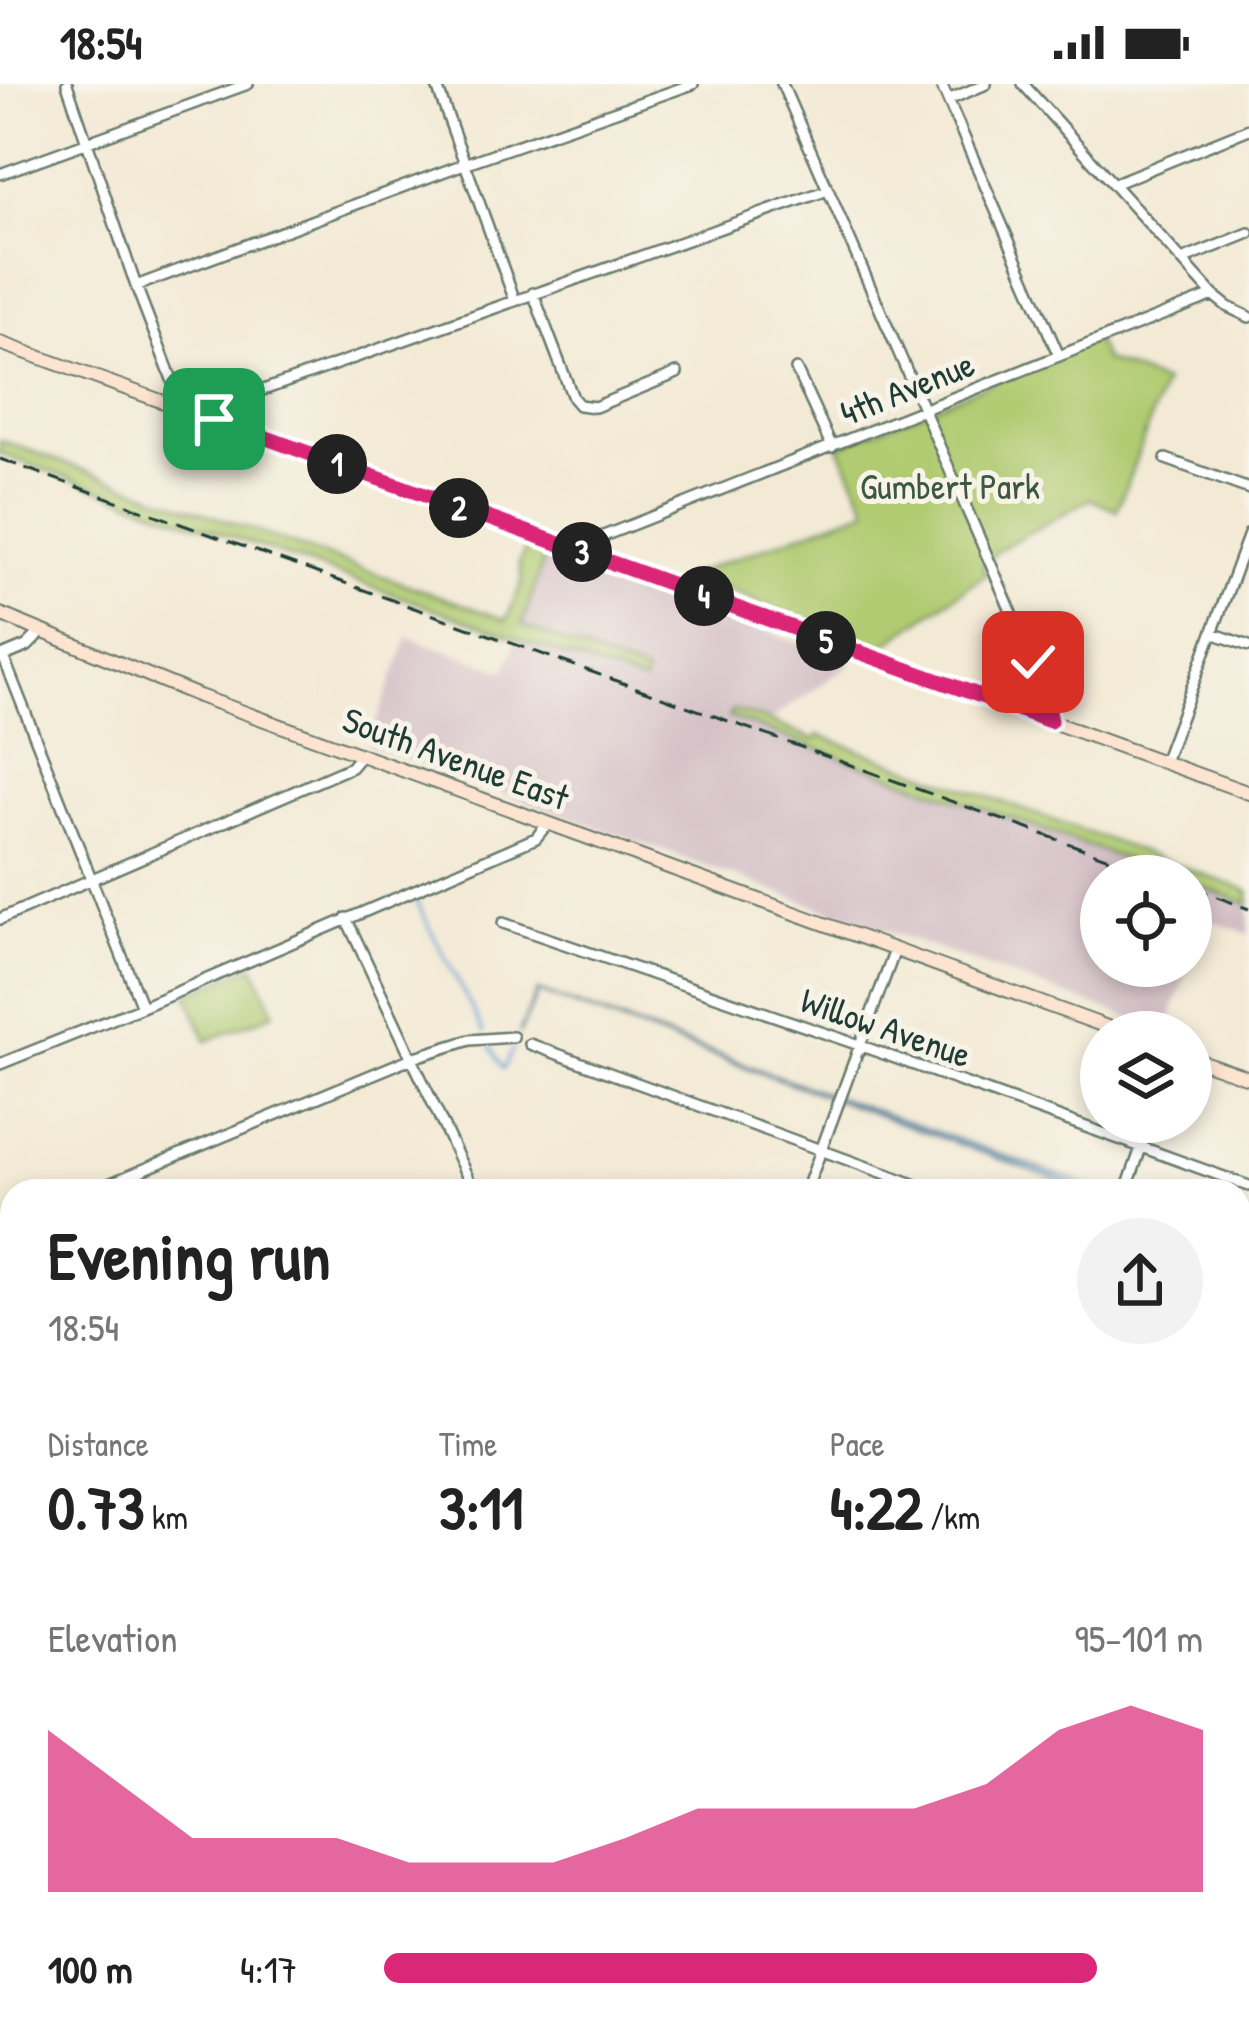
<!DOCTYPE html>
<html lang="en">
<head>
<meta charset="utf-8">
<style>
  :root { --surface:#fff; --page:#f2f2f2; --text:#222; --muted:#767676; --accent:#db2777 }
  body { margin:0; font-family:"Patrick Hand",sans-serif; background:var(--page); color:var(--text); height:100vh; display:flex; flex-direction:column; font-size:45px; white-space:nowrap }
  * { box-sizing:border-box; margin:0 }
  p { font-size:39px; color:var(--muted) }
  .icon { flex:none; width:66px; height:66px; fill:none; stroke:currentColor; stroke-width:2; stroke-linecap:round; stroke-linejoin:round }
  .map { position:relative; flex:1; overflow:hidden }
  .details { position:absolute; left:0px; top:1095px; width:1251px; height:861px; display:flex; flex-direction:column; background:var(--surface); border-radius:36px 36px 0 0; box-shadow:0 6px 18px #0003 }
  .details>* { flex:none }
  .fabs { position:absolute; left:1080px; top:771px; display:grid; gap:24px }
  .fabs a { display:grid; place-items:center; width:132px; height:132px; border-radius:50%; background:var(--surface); box-shadow:0 6px 18px #0003; font-size:60px }
  .pin { position:absolute; display:grid; place-items:center; width:102px; height:102px; color:#fff; margin:-51px; border-radius:24px; box-shadow:0 6px 18px #0006 }
  .km { position:absolute; width:60px; height:60px; margin:-30px; border-radius:50%; background:#222; color:#fff; font-size:33px; line-height:60px; text-align:center }
  .round { display:grid; place-items:center; flex:none; width:126px; height:126px; border-radius:63px; background:var(--page) }
  .overview { display:flex; align-items:center; justify-content:space-between; height:204px; padding:0 48px }
  h1 { font-size:66px; font-weight:700; line-height:90px }
  .metrics { display:grid; grid-template-columns:repeat(3,1fr); gap:18px; height:204px; padding:12px 48px }
  .metrics div { display:grid; align-content:center }
  .metrics b { font-size:60px; font-weight:700 }
  .metrics small { font-size:33px; font-weight:400 }
  .metrics p { font-size:33px }
  .chart { height:336px; padding:24px 48px }
  .chart p { display:flex; justify-content:space-between }
  .chart svg { width:100%; height:216px; margin-top:12px; fill:var(--accent); opacity:.7 }
  ul { padding:0 48px; list-style:none; font-size:39px }
  li { display:grid; grid-template-columns:192px 144px 1fr; align-items:center; height:90px }
  li i { height:30px; border-radius:15px; background:var(--accent) }
  .status { display:flex; justify-content:space-between; align-items:center; height:84px; padding:0 60px; background:var(--surface); direction:ltr }
  .status svg { height:33px; fill:currentColor }
  .map>svg:first-child { display:block }
</style>
</head>
<body>
<div class="status"><b>18:54</b><svg viewBox="0 0 49 12"><path d="M0 12V9h3v3zM5 12V6h3v6zM10 12V3h3v9zM15 12V0h3v12zM26 1h20v11H26zM47 4h2v5h-2z"/></svg></div>
<div class="map">
<svg width="1249" height="1955" viewBox="0 0 1249 1955">
  <rect width="100%" height="100%" fill="#f7f3e8"/>
  <filter id="ink" filterUnits="userSpaceOnUse"><feTurbulence type="fractalNoise" baseFrequency=".00833" numOctaves="2"/><feDisplacementMap in="SourceGraphic" scale="24" xChannelSelector="R" yChannelSelector="G"/><feConvolveMatrix kernelMatrix="1 2 1 2 8 2 1 2 1" color-interpolation-filters="sRGB"/></filter>
  <filter id="wash" filterUnits="userSpaceOnUse"><feTurbulence type="fractalNoise" baseFrequency=".004" numOctaves="4" result="noise"/><feDisplacementMap in="SourceGraphic" scale="48" xChannelSelector="R" yChannelSelector="G"/><feGaussianBlur stdDeviation="2.7" result="paint"/><feColorMatrix in="noise" values="0 0 0 0 0 0 0 0 0 0 0 0 0 0 0 0 0 1.4 0 .05"/><feComposite in="paint" operator="in"/></filter>
  <g filter="url(#wash)">
    <rect width="100%" height="100%" fill="#f3ead5"/>
    <path fill="#d2bdc5" d="M547 465 852 579 769 637 733 626 1173 792H1101V882H1189L1166 947 368 661 408 553 506 587Z
      M1191 798 1249 819V850L1206 835 1191 877Z"/>
    <path fill="#b0cb71" stroke="#688452" stroke-width="3" d="M1095 255 1104 276 1164 299 1117 426 1090 415 998 466 983 482 986 490 880 564 754 517 692 490 868 425 839 362Z
      M0 356 506 536 522 498 519 479 527 462 546 468 522 541 603 575 646 590 644 600 0 370Z
      M733 626 769 637 816 656 818 651 1249 807V820L1191 799V792H1171L729 633Z
      M254 882 274 929 207 957 187 910Z
      M834 1944H905L901 1955H837Z"/>
    <path fill="#8caf63" stroke="#56764c" stroke-width="3" d="M1011 1944H1093L1099 1955H1011Z"/>
    <path fill="#69a1d7" stroke="#446f86" stroke-width="3" d="M537 907 1104 1107H1087L538 908 519 950Z"/>
    <g fill="none" stroke-linecap="round" stroke-linejoin="round">
      <path stroke="#69a1d7" stroke-width="3" d="M415 815 484 948
        M491 962 503 985
        M504 985 513 965"/>
    </g>
  </g>
  <g filter="url(#ink)">
    <g fill="none" stroke-linecap="round" stroke-linejoin="round">
      <g stroke="#697a6c" stroke-width="14">
        <path id="minor" d="M67 0 136 202 178 311 179 323
          M436 0 515 217
          M782 0 1048 612 1050 637
          M941 0 1059 272
          M1023 0 1213 211 1228 223 1249 233
          M948 16 986 0
          M0 90 248 0
          M1113 100 1249 45
          M1182 176 1249 149
          M136 202 464 80 693 0
          M533 209 573 314 579 321 595 323 677 289
          M796 285 832 363
          M210 334 214 324 252 310 828 106
          M1166 375 1249 405
          M591 471 601 453 1213 211
          M1212 549 1249 562
          M0 574 3 572 142 923
          M1164 678 1249 450
          M346 834 474 1107
          M0 835 351 683 361 671
          M503 839 859 961 1249 1102
          M530 960 933 1107
          M0 980 142 923 536 754 548 739
          M137 1089 145 1107
          M92 1107 412 974 470 956 513 953
          M806 1107 895 866
          M1126 1107 1150 1038
          M0 1145 12 1140
          M1239 1218 1249 1221
          M0 1321 12 1316
          M1239 1327 1249 1331
          M0 1460 12 1455
          M1239 1464 1249 1468
          M1239 1594 1249 1597
          M1239 1700 1249 1672
          M1239 1814 1249 1817
          M0 1921 16 1955
          M1239 1921 1249 1925
          M155 1944 160 1955
          M531 1944 535 1955
          M298 1955 316 1944
          M440 1955C447 1943 460 1943 467 1955
          M1145 1955 1150 1944"/>
      </g>
      <g stroke="#697a6c" stroke-width="15">
        <path id="tertiary" d="M3 572 27 562 40 549"/>
      </g>
      <g stroke="#697a6c" stroke-width="16">
        <path id="secondary" d="M0 259 1249 709
          M0 530 199 612 1121 948
          M1191 974 1249 994
          M0 1287 12 1312
          M309 1944 314 1955"/>
      </g>
      <use href="#minor" stroke="#fff" stroke-width="9"/>
      <use href="#tertiary" stroke="#fff" stroke-width="10"/>
      <use href="#secondary" stroke="#fde4d1" stroke-width="12"/>
      <path stroke="#1f3d34" stroke-width="3" stroke-dasharray="18 9" stroke-linecap="butt" d="M0 375 1159 792
        M1191 803 1249 825"/>
    </g>
  </g>
  <g fill="none" stroke-linecap="round" stroke-linejoin="round" filter="url(#ink)">
    <g stroke="#fff" stroke-width="24">
      <path id="route" d="M214 335 1050 637 1048 612 1033 578"/>
    </g>
    <use href="#route" stroke="#db2777" stroke-width="15"/>
  </g>
  <g text-anchor="middle" stroke-width="10" stroke-linejoin="round" paint-order="stroke">
    <g font-size="36" fill="#1f3d34" stroke="#f7f3e8">
      <text transform="translate(907 304) rotate(-22)" y="13">4th Avenue</text>
      <text transform="translate(456 674) rotate(20)" y="13">South Avenue East</text>
      <text transform="translate(886 943) rotate(19)" y="13">Willow Avenue</text>
    </g>
    <g font-size="36" fill="#3c5940" stroke="#f7f3e8">
      <text x="950" y="415">Gumbert Park</text>
    </g>
  </g>
</svg>
<div class="fabs">
<a><svg class="icon" aria-label="locate" viewBox="0 0 24 24"><circle cx="12" cy="12" r="6"/><path d="M12 2v4M12 18v4M2 12h4M18 12h4"/></svg></a>
<a><svg class="icon" aria-label="layers" viewBox="0 0 24 24"><path d="M12 4l9 5-9 5-9-5zM3 14l9 5 9-5"/></svg></a>
</div>
<div class="pin" style="left:214px;top:335px;background:#1e9e55"><svg class="icon" aria-label="arrive" viewBox="0 0 24 24"><path d="M6 21V4h12l-3 4 3 4H6"/></svg></div>
<div class="pin" style="left:1033px;top:578px;background:#d93025"><svg class="icon" aria-label="check" viewBox="0 0 24 24"><path d="M5 12l5 5 9-10"/></svg></div>
<b class="km" style="left:337px;top:380px">1</b>
<b class="km" style="left:459px;top:424px">2</b>
<b class="km" style="left:582px;top:468px">3</b>
<b class="km" style="left:704px;top:512px">4</b>
<b class="km" style="left:826px;top:557px">5</b>
<section class="details">
<div class="overview"><div><h1>Evening run</h1><p>18:54</p></div><a class="round"><svg class="icon" aria-label="share" viewBox="0 0 24 24"><path d="M12 15V3M7 8l5-5 5 5M5 13v7h14v-7"/></svg></a></div>
<div class="metrics">
<div><p>Distance</p><b>0.73<small> km</small></b></div>
<div><p>Time</p><b>3:11</b></div>
<div><p>Pace</p><b>4:22<small> /km</small></b></div>
</div>
<div class="chart"><p><span>Elevation</span>95–101 m</p>
<svg viewBox="0 0 160 44" preserveAspectRatio="none"><path d="M0 44V11L10 22L20 33L30 33L40 33L50 38L60 38L70 38L80 33L90 27L100 27L110 27L120 27L130 22L140 11L150 6L160 11V44z"/></svg>
</div>
<ul>
<li><b>100 m</b>4:17<i style="width:87%"></i></li>
</ul>
</section>
</div>
</body>
</html>
